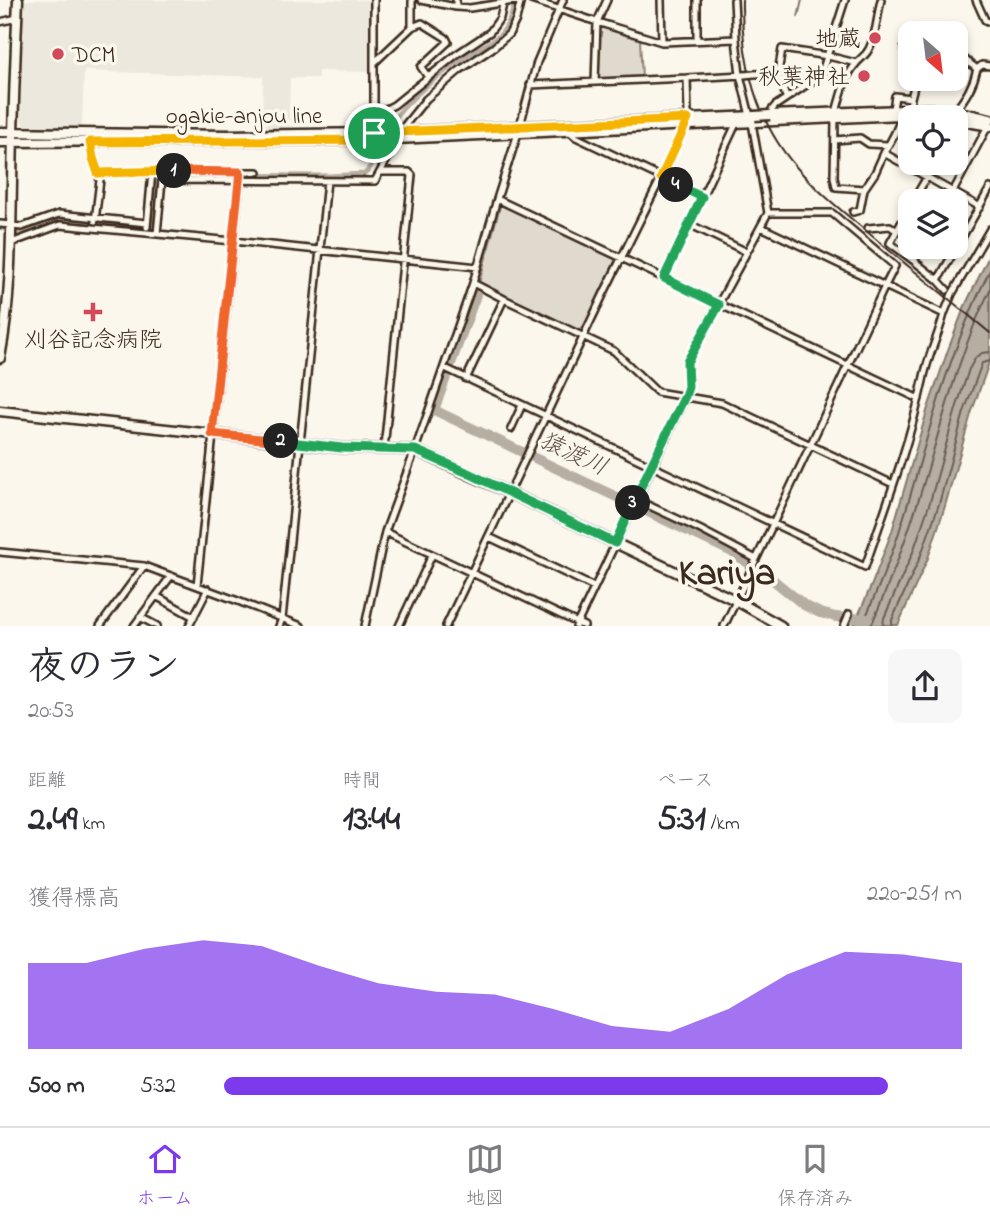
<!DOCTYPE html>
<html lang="ja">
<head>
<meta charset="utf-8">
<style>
  :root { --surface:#fff; --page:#f7f7f7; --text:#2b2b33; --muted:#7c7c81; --line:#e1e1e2; --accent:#7c3aed }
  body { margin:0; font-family:"Indie Flower","Klee One",sans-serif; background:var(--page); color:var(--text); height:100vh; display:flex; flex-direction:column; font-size:26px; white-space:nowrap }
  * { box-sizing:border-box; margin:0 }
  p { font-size:23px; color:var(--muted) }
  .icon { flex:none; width:38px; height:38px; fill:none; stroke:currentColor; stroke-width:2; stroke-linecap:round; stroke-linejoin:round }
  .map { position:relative; height:626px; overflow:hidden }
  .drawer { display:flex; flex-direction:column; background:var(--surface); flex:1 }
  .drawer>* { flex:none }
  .needle { width:46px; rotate:152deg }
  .fabs { position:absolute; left:898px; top:21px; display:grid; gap:14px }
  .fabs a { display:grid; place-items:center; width:70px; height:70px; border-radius:14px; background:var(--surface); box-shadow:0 4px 10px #0003; font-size:35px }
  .pin { position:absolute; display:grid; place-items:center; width:60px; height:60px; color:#fff; margin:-30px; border:4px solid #fff; border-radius:50%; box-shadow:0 2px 7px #0007 }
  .km { position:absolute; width:35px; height:35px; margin:-18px; border-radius:50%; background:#222; color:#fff; font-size:19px; line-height:35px; text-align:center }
  .round { display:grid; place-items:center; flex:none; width:74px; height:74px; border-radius:14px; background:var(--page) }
  .headline { display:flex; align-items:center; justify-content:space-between; height:119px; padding:0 28px }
  h1 { font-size:38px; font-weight:700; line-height:52px }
  .metrics { display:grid; grid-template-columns:repeat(3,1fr); gap:10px; height:119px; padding:7px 28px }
  .metrics div { display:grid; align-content:center }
  .metrics b { font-size:35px; font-weight:700 }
  .metrics small { font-size:19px; font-weight:400 }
  .metrics p { font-size:19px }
  .chart { height:196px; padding:14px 28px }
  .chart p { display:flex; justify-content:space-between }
  .chart svg { width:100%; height:126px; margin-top:7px; fill:var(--accent); opacity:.7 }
  ul { padding:0 28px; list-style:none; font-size:23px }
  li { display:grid; grid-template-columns:112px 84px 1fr; align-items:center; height:52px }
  li i { height:18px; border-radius:9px; background:var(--accent) }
  .tab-bar { display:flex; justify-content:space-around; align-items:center; height:98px; border-top:2px solid var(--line); background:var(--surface); font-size:19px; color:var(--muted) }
  .tab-bar a { display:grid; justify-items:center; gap:4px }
  .tab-bar .current { color:var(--accent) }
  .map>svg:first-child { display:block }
</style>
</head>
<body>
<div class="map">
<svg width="990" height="626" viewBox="0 0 990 626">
  <rect width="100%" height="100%" fill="#fbf7ec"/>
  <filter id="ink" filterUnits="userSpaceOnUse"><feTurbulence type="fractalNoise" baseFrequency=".0143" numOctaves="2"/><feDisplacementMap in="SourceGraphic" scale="14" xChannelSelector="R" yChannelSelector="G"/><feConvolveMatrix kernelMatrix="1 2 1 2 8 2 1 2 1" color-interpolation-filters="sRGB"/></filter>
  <g filter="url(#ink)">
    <path fill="#ede8dd" d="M22 0H372V72L318 71V78H290L289 130 262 129 263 77 84 71 82 129 27 128 20 119Z"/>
    <path fill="#dfd9ce" stroke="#8d8276" stroke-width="2" d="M602 26 640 39 642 78 600 79 598 78 599 28Z
      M502 205 616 259 582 332 580 333 480 285 479 283 500 206Z"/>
    <path fill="#b6aea2" stroke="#85796d" stroke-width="2" d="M990 254V360L971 414 945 506 928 558 898 625H854L872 584 892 531 927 411 948 350 964 308Z"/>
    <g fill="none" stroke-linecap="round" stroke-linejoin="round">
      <path stroke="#6c5f53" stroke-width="2" d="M862 626C875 595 889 564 899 532 912 493 922 453 934 414 949 364 967 316 990 270
        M871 626C892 578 910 529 925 479 944 415 960 350 990 290
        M883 626 884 618 913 552 930 502 956 409 969 369 976 357 982 353 990 352
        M892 626V620L921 555 939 504 964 412 982 363 990 361"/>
      <path stroke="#85796d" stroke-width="2" d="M798 17 802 0"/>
      <path stroke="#b6aea2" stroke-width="5" d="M392 122C410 96 439 75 465 57 476 49 491 44 501 34 509 25 512 16 514 4
        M0 227 17 234 59 219 153 227 160 175 329 176 364 174 367 172 379 150"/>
      <path stroke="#b6aea2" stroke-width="10" d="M476 295 434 410 732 552 772 579 804 605 820 613 836 617 868 619"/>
      <g stroke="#3b2a1e" stroke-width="10">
        <path id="street" d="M374 0V134
          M421 0 456 7
          M531 0 597 22 662 42 736 39 740 75 750 116
          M661 0 662 42
          M697 0V41
          M734 0 736 39
          M976 0 985 20 990 22
          M0 22 17 18
          M412 27 422 23 446 38 448 42 421 67 428 77
          M904 48 910 37
          M956 55 963 58 977 69 982 65 990 66
          M374 63 412 27V0
          M778 73 782 49 828 56 856 63
          M754 74 778 73 786 97
          M687 78 743 75
          M595 82 597 22 607 0
          M893 109 895 96 911 98
          M910 109 911 98 916 79
          M955 111C966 97 973 86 977 69
          M836 112C841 96 844 78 855 65 859 59 865 57 869 49 877 34 877 16 881 0
          M901 113C900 127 891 140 884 153L980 207
          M374 115 394 105 457 54 490 32 500 18 504 0
          M772 115 771 111 775 106 821 75 845 0
          M835 119 834 177 836 187 864 189 875 173 884 153
          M405 125 426 99 460 70 494 47 509 34 516 20 521 0 470 8 456 7V0
          M569 131 576 137 702 197
          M835 140 860 138 869 144 888 145
          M90 142 93 158 100 180 95 221
          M956 156 968 163
          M152 172H258
          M381 172H409L412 175 384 449
          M98 173 152 172 147 227
          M497 199 919 399
          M913 201 935 163
          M948 201 988 126
          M910 207 890 243 914 261
          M853 212 860 210 864 189
          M0 224 11 225
          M689 224 747 252
          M11 226 22 227 59 214 147 223
          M868 228 890 226 897 231
          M157 234 162 180 375 181 394 147
          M11 243 60 225 233 241 478 267
          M922 247 914 261 938 280 990 188
          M664 278 736 124
          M938 280 947 290
          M473 283 504 299 614 351 657 392 722 403 893 484
          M944 314 952 294 990 229
          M445 368 865 567C886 506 909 445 923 381 927 358 938 337 944 314L885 286 895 266 832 213H768
          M466 379 504 299
          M511 429 522 405
          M635 499 699 529 756 559
          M385 532 584 626
          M489 537 594 587
          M0 552 144 566 238 601 301 626
          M197 585 241 172
          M156 596 194 617
          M140 617 157 626
          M100 626 144 566
          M134 626 171 576
          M189 626 208 589
          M279 626 282 619 327 181
          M365 626 385 532 415 450 473 283 497 199 518 133 537 62 563 0
          M399 626 432 555
          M446 626 604 293 661 178 685 126 688 115 687 78 530 85
          M576 626 686 396 688 387 687 362 768 213 752 123
          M724 626C779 513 832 399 885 286L761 227
          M844 626 849 614"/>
      </g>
      <g stroke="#3b2a1e" stroke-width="13">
        <path id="secondary" d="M770 115 929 109 955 111 990 119
          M956 120 990 126
          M0 132 228 135 374 133 755 116
          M0 142 375 140 901 115 941 117
          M0 358C11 300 11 240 12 182 13 121 15 61 18 0
          M0 411 342 448 415 450 510 493 737 601 781 626"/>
      </g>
      <use href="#street" stroke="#fbf7ec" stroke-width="5"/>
      <use href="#secondary" stroke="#fbf7ec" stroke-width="8"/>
      <path stroke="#3b2a1e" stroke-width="2" d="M742 0C741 61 756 123 798 169 822 196 851 218 878 241 915 272 953 302 990 333"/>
      <g stroke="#3b2a1e" stroke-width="10" stroke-linecap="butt">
        <path id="street-bridge" d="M744 75 754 74"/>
      </g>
      <g stroke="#3b2a1e" stroke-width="13" stroke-linecap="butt">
        <path id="secondary-bridge" d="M755 116 770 115"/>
      </g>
      <use href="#street-bridge" stroke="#fbf7ec" stroke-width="5"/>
      <use href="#secondary-bridge" stroke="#fbf7ec" stroke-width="8"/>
    </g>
  </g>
  <g fill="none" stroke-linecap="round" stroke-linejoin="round" filter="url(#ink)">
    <g stroke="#fff" stroke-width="14">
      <path id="split-1" d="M174 171 98 173 93 158 90 142 374 140V133"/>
    </g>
    <g stroke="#fff" stroke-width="14">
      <path id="split-2" d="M174 171 240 172 212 434 281 441"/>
    </g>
    <g stroke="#fff" stroke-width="14">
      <path id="split-3" d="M281 441 342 448 415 450 466 472 615 543 633 503"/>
    </g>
    <g stroke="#fff" stroke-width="14">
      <path id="split-4" d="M633 503 685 396 688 387 687 362 719 305 664 278 702 197 676 185"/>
    </g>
    <g stroke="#fff" stroke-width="14">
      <path id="split-5" d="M374 133 688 119 661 178 676 185"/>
    </g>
    <use href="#split-1" stroke="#f5b400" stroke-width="9"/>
    <use href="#split-2" stroke="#f0652b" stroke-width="9"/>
    <use href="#split-3" stroke="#22a559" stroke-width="9"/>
    <use href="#split-4" stroke="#22a559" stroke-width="9"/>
    <use href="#split-5" stroke="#f5b400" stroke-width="9"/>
  </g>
  <g fill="#d1495b" stroke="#fbf7ec" stroke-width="2.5">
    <circle cx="875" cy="38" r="7"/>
    <circle cx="58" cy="54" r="7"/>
    <circle cx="864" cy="76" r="7"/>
    <path d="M89.5 301.5h7v7h7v7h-7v7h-7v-7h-7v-7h7z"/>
  </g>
  <g text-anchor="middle" stroke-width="7" stroke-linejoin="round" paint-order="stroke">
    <g font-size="23" fill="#3b2a1e" stroke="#fbf7ec" text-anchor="end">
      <text x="861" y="46">地蔵</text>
      <text x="72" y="62" text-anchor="start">DCM</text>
      <text x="850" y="84">秋葉神社</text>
      <text x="93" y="347" text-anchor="middle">刈谷記念病院</text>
    </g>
    <g font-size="23" fill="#3b2a1e" stroke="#fbf7ec">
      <text x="244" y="123">ogakie-anjou line</text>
    </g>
    <g font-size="24" font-style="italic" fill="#605246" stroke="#fbf7ec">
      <text transform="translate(574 453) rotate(25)" y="8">猿渡川</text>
    </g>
    <g font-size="37" font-weight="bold" fill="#3b2a1e" stroke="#fbf7ec">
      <text x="727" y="584">Kariya</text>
    </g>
  </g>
</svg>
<div class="fabs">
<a><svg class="needle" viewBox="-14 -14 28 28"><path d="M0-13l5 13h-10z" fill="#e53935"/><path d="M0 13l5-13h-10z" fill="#7c7c81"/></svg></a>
<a><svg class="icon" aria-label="locate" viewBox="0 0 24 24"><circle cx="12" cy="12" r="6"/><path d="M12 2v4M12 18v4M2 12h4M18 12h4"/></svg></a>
<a><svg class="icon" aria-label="layers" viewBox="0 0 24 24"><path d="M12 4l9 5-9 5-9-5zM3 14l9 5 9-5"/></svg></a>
</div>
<div class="pin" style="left:374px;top:133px;background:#1e9e55"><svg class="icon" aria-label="arrive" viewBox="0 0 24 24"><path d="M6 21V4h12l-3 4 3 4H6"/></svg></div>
<b class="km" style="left:174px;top:171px">1</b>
<b class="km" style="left:281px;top:441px">2</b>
<b class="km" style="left:633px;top:503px">3</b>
<b class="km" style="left:676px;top:185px">4</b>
</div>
<section class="drawer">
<div class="headline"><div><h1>夜のラン</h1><p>20:53</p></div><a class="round"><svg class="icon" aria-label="share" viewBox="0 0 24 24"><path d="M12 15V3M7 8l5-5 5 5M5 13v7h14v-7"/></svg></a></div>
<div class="metrics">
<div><p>距離</p><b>2.49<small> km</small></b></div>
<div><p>時間</p><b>13:44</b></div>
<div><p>ペース</p><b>5:31<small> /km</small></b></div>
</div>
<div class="chart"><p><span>獲得標高</span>220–251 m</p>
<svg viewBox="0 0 160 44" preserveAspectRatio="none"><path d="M0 44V14L10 14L20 9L30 6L40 8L50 15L60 21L70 24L80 25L90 30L100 36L110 38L120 30L130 18L140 10L150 11L160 14V44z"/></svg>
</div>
<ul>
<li><b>500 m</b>5:32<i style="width:90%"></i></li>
</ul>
</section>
<nav class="tab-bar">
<a class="current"><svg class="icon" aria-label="home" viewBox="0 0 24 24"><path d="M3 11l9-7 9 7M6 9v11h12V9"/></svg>ホーム</a>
<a><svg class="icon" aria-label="map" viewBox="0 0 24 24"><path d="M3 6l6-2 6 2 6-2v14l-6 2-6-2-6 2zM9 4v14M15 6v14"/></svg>地図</a>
<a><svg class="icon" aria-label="saved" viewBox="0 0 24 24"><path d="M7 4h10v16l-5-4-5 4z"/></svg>保存済み</a>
</nav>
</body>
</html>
